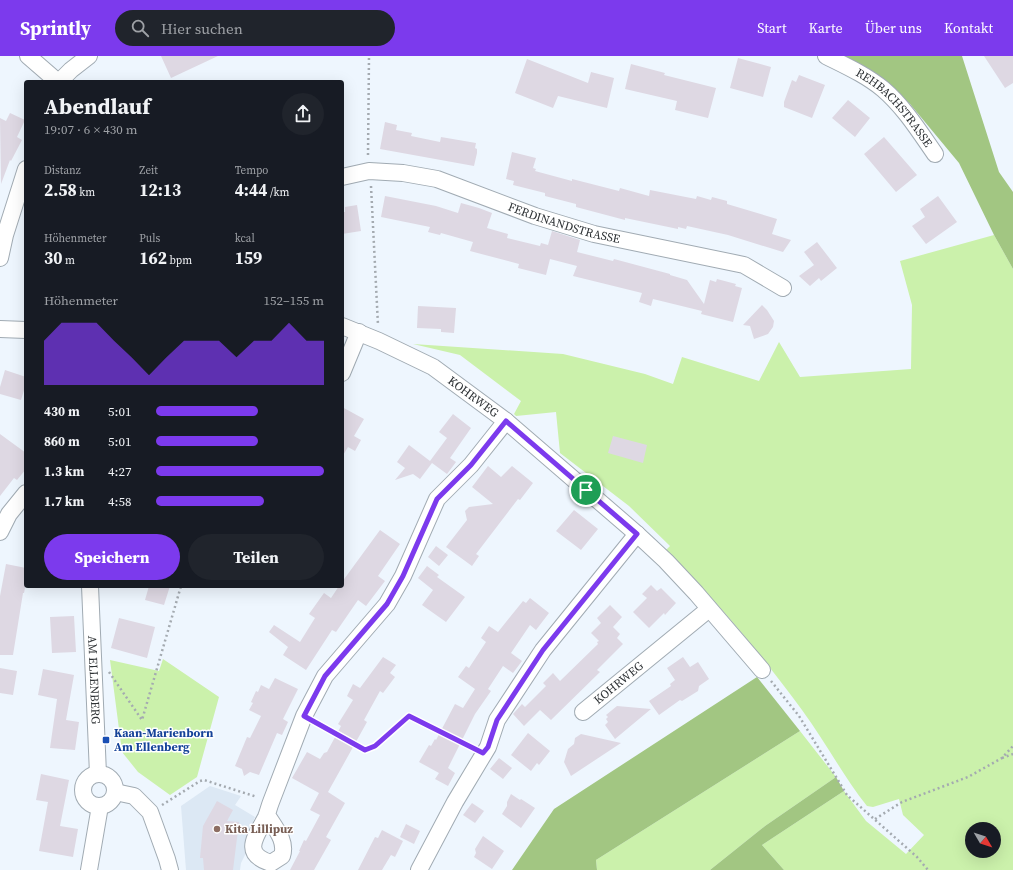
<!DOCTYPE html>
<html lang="de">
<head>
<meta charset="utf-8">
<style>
  :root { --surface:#171b24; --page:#20242c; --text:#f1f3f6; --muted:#9ea1a6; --accent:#7c3aed }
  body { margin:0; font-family:"Source Serif 4",serif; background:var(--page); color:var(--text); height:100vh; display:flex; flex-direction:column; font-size:15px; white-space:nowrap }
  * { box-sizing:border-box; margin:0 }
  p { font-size:13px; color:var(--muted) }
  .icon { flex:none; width:22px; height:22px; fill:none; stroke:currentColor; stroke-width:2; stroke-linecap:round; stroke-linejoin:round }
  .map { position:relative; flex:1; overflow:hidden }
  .details { position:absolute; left:24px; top:24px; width:320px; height:508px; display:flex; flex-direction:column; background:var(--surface); border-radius:4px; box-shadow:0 4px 16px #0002 }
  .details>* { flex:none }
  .needle { width:26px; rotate:129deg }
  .controls { position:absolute; left:965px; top:766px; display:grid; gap:8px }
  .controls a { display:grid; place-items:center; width:36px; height:36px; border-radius:50%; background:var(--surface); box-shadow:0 4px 16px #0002; font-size:20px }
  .pin { position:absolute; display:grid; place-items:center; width:34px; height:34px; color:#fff; margin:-17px; border:2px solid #fff; border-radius:50%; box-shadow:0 1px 4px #0007 }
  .round { display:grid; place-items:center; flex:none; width:42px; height:42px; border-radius:21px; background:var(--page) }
  .summary { display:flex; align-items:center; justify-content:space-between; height:68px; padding:0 20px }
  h1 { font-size:22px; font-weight:700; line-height:30px }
  .metrics { display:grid; grid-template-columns:repeat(3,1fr); gap:6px; height:68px; padding:4px 20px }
  .metrics div { display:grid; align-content:center }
  .metrics b { font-size:17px; font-weight:700 }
  .metrics small { font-size:11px; font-weight:400 }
  .metrics p { font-size:11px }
  .chart { height:112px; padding:8px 20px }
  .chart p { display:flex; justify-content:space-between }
  .chart svg { width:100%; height:72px; margin-top:4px; fill:var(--accent); opacity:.7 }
  .action { display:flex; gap:8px; margin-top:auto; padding:8px 20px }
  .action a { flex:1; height:46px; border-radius:24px; background:var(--accent); color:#fff; font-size:16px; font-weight:700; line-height:46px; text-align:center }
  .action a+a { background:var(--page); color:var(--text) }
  ul { padding:0 20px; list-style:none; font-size:13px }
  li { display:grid; grid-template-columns:64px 48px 1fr; align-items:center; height:30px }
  li i { height:10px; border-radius:5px; background:var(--accent) }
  header { display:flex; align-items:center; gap:24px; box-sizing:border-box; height:56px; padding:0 20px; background:var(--accent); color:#fff }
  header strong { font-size:19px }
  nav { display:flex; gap:22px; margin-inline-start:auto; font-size:14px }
  .search { width:280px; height:36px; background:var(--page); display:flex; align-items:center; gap:10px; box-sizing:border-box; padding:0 14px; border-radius:22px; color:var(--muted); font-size:15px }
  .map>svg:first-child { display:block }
</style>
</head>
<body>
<header>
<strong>Sprintly</strong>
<div class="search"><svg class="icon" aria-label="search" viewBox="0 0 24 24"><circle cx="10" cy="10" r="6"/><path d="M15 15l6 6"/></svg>Hier suchen</div>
<nav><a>Start</a><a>Karte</a><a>Über uns</a><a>Kontakt</a></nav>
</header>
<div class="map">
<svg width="1013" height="814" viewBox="0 0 1013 814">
  <rect width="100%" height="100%" fill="#eef6fe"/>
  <path fill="#dce8f4" d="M210 730 241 740 235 749 255 761 245 785V799L241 807 240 814H186L181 750Z"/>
  <path fill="#cbf1ab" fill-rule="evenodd" d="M994 179 1013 213V814H784L762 789 844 735 866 765 906 798 924 779 903 759 899 743 873 751 867 750C843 720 825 685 802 654 761 598 716 544 666 494L670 490 629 450 560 397 556 356 516 360 514 358 521 345 460 299 413 288 563 298 645 318 673 328 682 301 759 325 779 286 800 321 911 313 912 249 900 205ZM972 773H994V795H972Z
    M163 603 219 641 197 721 170 739 138 716 122 696 110 604 159 615Z
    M800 675 836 721 765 770 710 814H597L596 804Z"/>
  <path fill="#a2c682" d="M842 0H962L999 116 1013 136V213L994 179 959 107 910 48 859 8Z
    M757 621 800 675 596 804 597 814H512L554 753Z
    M836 721 844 735 762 789 784 814H710L765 770Z"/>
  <path fill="#ded8e3" d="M161 0H218L171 22Z
    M984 0H1013V27L1005 32Z
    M738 2 771 11 763 41 730 32Z
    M527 3 588 27 591 16 614 22 607 52 558 40 553 52 515 37Z
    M631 8 665 17 664 19 716 32 708 62 675 54 677 45 625 33Z
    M799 19 825 29 812 62 784 51V46L792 24 796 26Z
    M848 44 870 62 855 81 832 62Z
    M10 57 25 64 17 81 22 84 11 105 10 104 1 128 0 62 6 65Z
    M385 66 397 69 396 74 412 77 411 80 440 86 441 81 476 87 475 92 477 93V97L474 110 380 93Z
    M884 81 917 119 896 136 864 98Z
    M512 96 536 102 533 112 536 113 535 115 572 125V123L619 135 620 132 649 140 650 134 696 143 697 140 711 144 712 141 727 145V148L777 163 772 178 791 184 783 196 728 179 687 170 686 173 678 171V173L625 162V164L576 151V148L545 140V137L513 129 514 125 506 123Z
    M385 140 436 150 458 157 461 147 479 152 492 157 487 172 508 178 507 182 540 190 541 187 548 189 552 175 580 184 577 196 613 205 614 203 670 218V219L687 224 704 248 710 224 716 226 717 223 736 228 735 230 742 232 733 266 701 258 702 255 653 243 651 250 639 246 642 237 573 220 577 210 550 203 546 219 518 212 519 208 470 195 473 186 441 177 440 179 428 176 430 171 381 161Z
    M938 140 957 166 926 188 912 170 925 161 920 153Z
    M357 149 361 175 342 178V156H345V151Z
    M817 186 837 212 821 225 819 222 810 230 799 220 814 209 804 196Z
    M762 249 767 254 774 265 773 271 768 278 754 283 750 270 743 269Z
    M418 250 456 252 454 277 441 276V273L417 272Z
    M5 314 26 321V328L21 344 0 338V331Z
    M342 351 364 363 354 380 361 384 355 395 348 391 342 401Z
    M453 358 471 372 450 402 456 406 447 418 432 407 420 423 413 418 395 424 405 412 397 406 409 389 430 405 447 382 439 376Z
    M0 378 26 397V413L17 424 14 422 0 440Z
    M613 380 647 389 643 407 608 397Z
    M488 410 501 421 512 410 533 427 520 444 518 443 476 498 479 500 472 510 446 491 467 464 465 455 469 451 493 448 472 431Z
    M574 454 598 473 581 494 556 475Z
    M380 474 400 488 378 520 385 525 366 550 358 544 336 576 332 574 306 614 283 599 288 591 269 576 274 569 300 586 315 562 309 558 324 537 331 542 339 530H342V526Z
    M436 490 448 499 439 510 428 501Z
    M6 508 26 512V527L24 537H23L13 599H0V540Z
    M427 510 439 519 437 521 465 541 446 566 422 549 433 534 418 522Z
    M651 529 657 535 661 532 676 547 665 559 664 557 649 572 633 556 647 542 642 538Z
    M149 530H170L164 549 145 544Z
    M530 542 549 557 536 574 530 569 511 597 522 605 513 617 503 610 488 633 491 635 475 658 448 712 455 717 448 730 435 723 439 717 419 706 429 689 431 690 435 683 436 684 455 648 463 652 475 633 458 621 466 610 469 612 486 586 481 582 489 570 498 576 523 545 526 547Z
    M610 549 622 561 613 571 620 578 617 582 623 588 597 614 600 616 551 664 540 654 524 670 513 658 522 648 525 651 546 630 543 627 553 617 560 625 598 588 597 586 599 585 591 577 601 567 597 562Z
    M74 560 76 596 52 597 50 561Z
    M119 562 155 571 147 602 111 592Z
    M383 601 396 609 390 617 395 621 383 637 380 635 364 664 367 666 328 736 345 747 326 781 331 784 314 814H290L300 795H299L304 784 306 785 320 759 310 754 319 737 292 722 307 696 320 703 324 697 327 696 341 670 338 668 353 644 347 640 353 628 360 632Z
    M683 601 690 611 698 606 709 623 699 630 698 635 682 645 680 644 659 659 649 645 671 630 670 628 675 624 667 612Z
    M0 612 17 615 13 639 0 637Z
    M43 613 74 619 66 664 79 666 75 694 50 692 57 643 38 639Z
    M275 622 298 633 283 663 288 666 282 679 277 677 259 719 250 716 244 720 242 713 235 710 247 681 250 682 261 660 249 654 253 647 251 646 256 635 258 636 261 629 269 633Z
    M617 650 651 653 615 683 605 669 608 666 606 663 608 661 606 659Z
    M528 677 550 695 539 709 537 707 531 715 511 699Z
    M581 678 621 687 571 720 564 706 568 693 574 688 575 682Z
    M499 702 512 712 503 723 490 713Z
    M41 718 69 724 60 770 78 773 73 801 39 795 48 746 36 744Z
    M511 738 520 744 521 743 535 752 521 772 502 758 507 750V746Z
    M217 745 233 754 227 765 239 766 233 814H204L203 802H200L203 770Z
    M472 747 484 755 475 767 463 759Z
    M406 768 420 775 414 788 400 781Z
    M382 774 403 785 395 801 391 799 382 814H358L375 781 378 782Z
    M483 780 504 795 492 813 474 801 476 797 475 793Z"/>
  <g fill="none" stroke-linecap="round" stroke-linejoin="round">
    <g stroke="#a1abb3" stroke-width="18">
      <g id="street">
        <path d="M28 0 58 26"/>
        <path id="s1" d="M826 0C846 10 866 19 883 33 904 51 919 75 935 98"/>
        <path d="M59 26 71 14 89 0"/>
        <path id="s2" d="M342 121 369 115 403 117 437 123 535 160 594 178 744 209 783 232"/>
        <path d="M0 202 5 179 26 113"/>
        <path id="s3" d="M342 270 379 285 433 311 506 365 637 478 666 505 696 537 762 614"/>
        <path d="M0 273 26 274"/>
        <path d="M342 317 359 276"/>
        <path d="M0 476 9 458 26 437"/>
        <path id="s4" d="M90 530 98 718"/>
        <path id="s5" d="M583 656 709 553"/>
        <circle cx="99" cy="734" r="16"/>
        <path d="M115 736 134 740 150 756 167 803 170 814"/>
        <path d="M267 759C275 772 287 785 282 800L271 807C240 798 257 779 266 761 268 756 269 751 271 746L304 660 325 620 387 548 403 520 437 443 471 409 506 365"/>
        <path d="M89 814 100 750"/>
        <path d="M419 814 455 746 488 691 497 664 543 594 637 478"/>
      </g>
    </g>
    <path stroke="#a4aab0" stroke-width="2.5" stroke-dasharray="2 3" stroke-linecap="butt" d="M368 99 369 0
      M371 130 378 269
      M109 616 142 664 181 530
      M771 625 799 660 847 739 917 801 928 814
      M317 668 365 694 375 690 409 660 471 691
      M1002 702 1013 698
      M162 749 200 725 204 724 257 741
      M875 763 902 746 968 721 1002 702 1013 690"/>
    <use href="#street" stroke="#fff" stroke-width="16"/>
  </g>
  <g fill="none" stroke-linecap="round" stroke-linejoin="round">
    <g stroke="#fff" stroke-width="8">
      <path id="route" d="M506 365 637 478 543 594 497 664 488 691 483 697 409 660 375 690 365 694 304 660 325 620 387 548 403 520 437 443 471 409Z"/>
    </g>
    <use href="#route" stroke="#7c3aed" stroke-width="5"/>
  </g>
  <rect fill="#1a4fb4" stroke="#fff" stroke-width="1.5" x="102" y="680" width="8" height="8" rx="2"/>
  <circle fill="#8d6e63" stroke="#fff" stroke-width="1.5" cx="217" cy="773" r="4"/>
  <g text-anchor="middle" stroke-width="3" stroke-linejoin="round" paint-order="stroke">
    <g font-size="12" fill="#2e3235" stroke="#fff">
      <text dy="4" stroke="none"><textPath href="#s1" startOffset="87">REHBACHSTRASSE</textPath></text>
      <text dy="4" stroke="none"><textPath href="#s2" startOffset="231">FERDINANDSTRASSE</textPath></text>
      <text dy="4" stroke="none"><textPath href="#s3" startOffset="150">KOHRWEG</textPath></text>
      <text dy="4" stroke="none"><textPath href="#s4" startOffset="94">AM ELLENBERG</textPath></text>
      <text dy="4" stroke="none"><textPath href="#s5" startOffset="46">KOHRWEG</textPath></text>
    </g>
    <g font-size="12" font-weight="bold" fill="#164399" stroke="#fff" text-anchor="start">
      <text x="114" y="681">Kaan-Marienborn<tspan x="114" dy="14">Am Ellenberg</tspan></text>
    </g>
    <g font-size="12" font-weight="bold" fill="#785e54" stroke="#fff" text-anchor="start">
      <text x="225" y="777">Kita Lillipuz</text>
    </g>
  </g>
</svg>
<div class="controls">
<a><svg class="needle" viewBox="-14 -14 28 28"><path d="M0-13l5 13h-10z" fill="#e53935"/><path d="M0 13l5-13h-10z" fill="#9ea1a6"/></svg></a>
</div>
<div class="pin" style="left:586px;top:434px;background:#1e9e55"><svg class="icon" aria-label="arrive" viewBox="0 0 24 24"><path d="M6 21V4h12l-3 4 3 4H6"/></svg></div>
<section class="details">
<div class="summary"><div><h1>Abendlauf</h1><p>19:07 · 6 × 430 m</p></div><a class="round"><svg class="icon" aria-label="share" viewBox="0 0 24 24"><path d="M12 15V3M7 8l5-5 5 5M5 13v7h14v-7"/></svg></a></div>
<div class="metrics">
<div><p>Distanz</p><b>2.58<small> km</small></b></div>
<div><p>Zeit</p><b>12:13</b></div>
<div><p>Tempo</p><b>4:44<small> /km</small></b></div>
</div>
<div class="metrics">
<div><p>Höhenmeter</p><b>30<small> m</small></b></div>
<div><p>Puls</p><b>162<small> bpm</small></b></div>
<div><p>kcal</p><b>159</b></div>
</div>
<div class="chart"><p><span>Höhenmeter</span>152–155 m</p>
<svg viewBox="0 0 160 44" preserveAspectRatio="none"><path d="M0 44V17L10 6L20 6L30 6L40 17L50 27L60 38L70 27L80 17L90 17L100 17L110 27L120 17L130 17L140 6L150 17L160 17V44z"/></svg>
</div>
<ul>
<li><b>430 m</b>5:01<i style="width:61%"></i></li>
<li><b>860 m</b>5:01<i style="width:61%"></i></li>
<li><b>1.3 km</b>4:27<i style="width:100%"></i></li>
<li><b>1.7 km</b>4:58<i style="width:64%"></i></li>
</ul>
<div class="action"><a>Speichern</a><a>Teilen</a></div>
</section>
</div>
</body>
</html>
